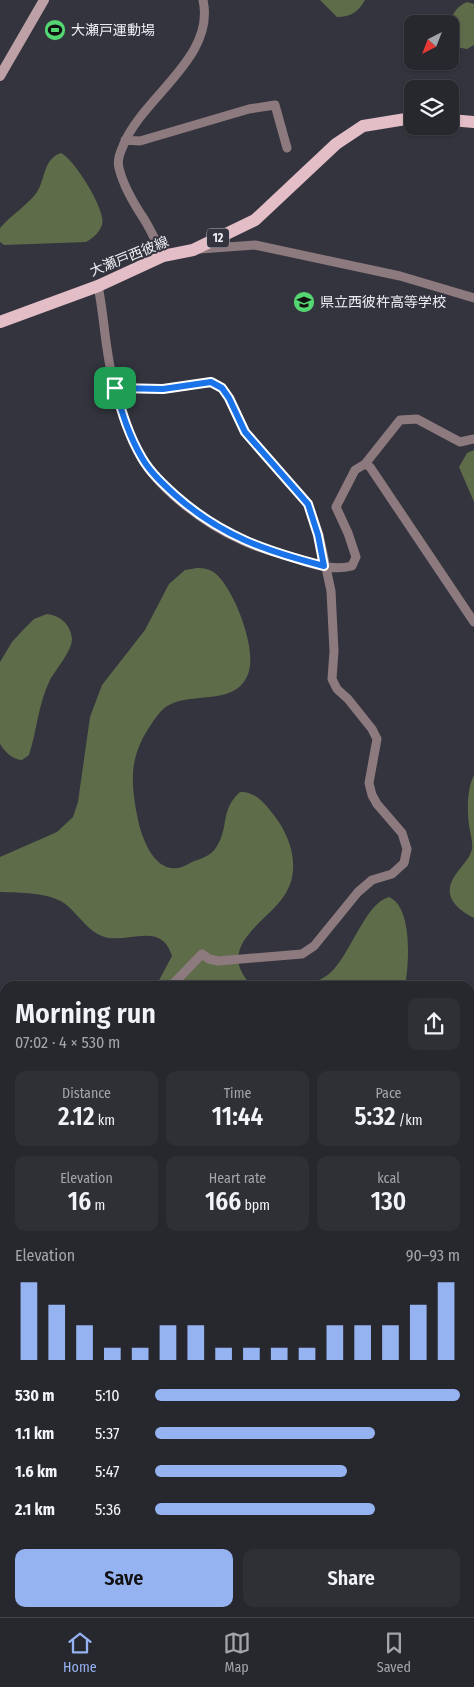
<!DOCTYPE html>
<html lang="en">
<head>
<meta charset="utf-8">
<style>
  :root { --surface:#27272e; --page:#2f2f36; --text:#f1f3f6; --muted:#a4a5aa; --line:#43444a; --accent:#95b2f1 }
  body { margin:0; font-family:"Fira Sans Condensed","Noto Sans JP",sans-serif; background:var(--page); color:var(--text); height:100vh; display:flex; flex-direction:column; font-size:19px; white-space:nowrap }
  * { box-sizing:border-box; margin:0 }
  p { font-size:16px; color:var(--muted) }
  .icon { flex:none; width:28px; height:28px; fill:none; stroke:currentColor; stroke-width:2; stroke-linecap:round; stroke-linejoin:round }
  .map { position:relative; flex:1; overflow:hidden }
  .side { position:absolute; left:0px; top:981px; width:475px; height:636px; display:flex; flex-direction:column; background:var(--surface); border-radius:15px 15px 0 0; box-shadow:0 1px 4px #0004,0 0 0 1px var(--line) }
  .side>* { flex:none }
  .needle { width:32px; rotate:222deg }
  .buttons { position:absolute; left:404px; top:15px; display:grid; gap:10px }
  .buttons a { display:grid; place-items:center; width:55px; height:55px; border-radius:10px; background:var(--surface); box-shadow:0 1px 4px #0004,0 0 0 1px var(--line); font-size:25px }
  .pin { position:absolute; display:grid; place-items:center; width:42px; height:42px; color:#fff; margin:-21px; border-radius:10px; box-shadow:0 2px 8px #0006 }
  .round { display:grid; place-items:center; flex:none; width:52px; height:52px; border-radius:10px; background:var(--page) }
  .head { display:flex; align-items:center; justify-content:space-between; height:85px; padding:0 15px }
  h1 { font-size:28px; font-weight:600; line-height:38px }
  .metrics { display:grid; grid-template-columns:repeat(3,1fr); gap:8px; height:85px; padding:5px 15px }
  .metrics div { display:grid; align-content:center; border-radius:10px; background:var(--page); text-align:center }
  .metrics b { font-size:25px; font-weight:600 }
  .metrics small { font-size:14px; font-weight:400 }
  .metrics p { font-size:14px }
  .chart { height:140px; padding:10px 15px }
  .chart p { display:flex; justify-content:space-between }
  .chart svg { width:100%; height:90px; margin-top:5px; stroke:var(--accent); stroke-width:6 }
  .primary-button { display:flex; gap:10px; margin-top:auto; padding:10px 15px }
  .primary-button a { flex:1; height:58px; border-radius:10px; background:var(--accent); color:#111; font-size:20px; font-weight:600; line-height:58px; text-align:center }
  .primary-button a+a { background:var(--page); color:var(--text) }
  ul { padding:0 15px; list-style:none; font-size:16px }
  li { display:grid; grid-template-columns:80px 60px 1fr; align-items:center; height:38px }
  li i { height:12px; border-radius:6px; background:var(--accent) }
  .tabs { display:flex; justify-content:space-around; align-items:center; height:70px; border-top:1px solid var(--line); background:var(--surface); font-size:14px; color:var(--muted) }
  .tabs a { display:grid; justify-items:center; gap:2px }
  .tabs .active { color:var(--accent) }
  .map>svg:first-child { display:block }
</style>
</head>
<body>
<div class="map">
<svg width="474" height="1617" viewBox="0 0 474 1617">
  <rect width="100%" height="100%" fill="#34343e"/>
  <path fill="#5e6c4a" d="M320 0H365C358 12 351 17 337 17Z
    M467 2 474 4V45L467 49 456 47C444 34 449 9 467 2Z
    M61 153C74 159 107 211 102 225 99 233 93 238 86 242L4 245 0 242V228C10 216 30 203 37 192 46 178 43 159 61 153Z
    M474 450V502L459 467 467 453Z
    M197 568C203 568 210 569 215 573 234 589 256 646 249 671 239 706 197 692 171 704 163 707 157 716 152 723 129 756 130 781 138 820 142 838 154 872 178 868 183 867 188 864 192 862 200 859 210 856 215 849 230 829 219 811 240 792 255 791 265 804 273 814 291 836 302 870 284 896 265 924 214 947 252 986H156L172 956C162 923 133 941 109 938 89 935 79 914 64 903 47 892 20 893 0 892V857L57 832 73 817 78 802 90 717 102 685 145 630 169 584 185 570Z
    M47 614C61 616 71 625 72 639 72 651 56 669 50 680 38 704 37 731 29 755L22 760C12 759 6 753 0 744V662L12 642 23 630 34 619Z
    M474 775V918C464 913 452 905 450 894 447 876 469 864 472 849 473 841 470 832 469 825 467 810 467 789 474 775Z
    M389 897C413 907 409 965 405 986H305C313 983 323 979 330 973 350 956 365 903 389 897Z
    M470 1146H474V1291L470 1290Z
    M470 1348 474 1351V1469L471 1486 474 1499V1617H464L460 1613 470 1612Z"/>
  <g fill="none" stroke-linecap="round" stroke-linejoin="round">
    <path stroke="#8d7a7e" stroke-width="9" d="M125 140 140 141 249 109 275 105 287 148
      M200 249 255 245 400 276 474 298
      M163 256C157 244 151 230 144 219 134 204 123 185 119 168 117 160 120 153 123 146 142 97 216 58 203 0
      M98 286C105 320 105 354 115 388L163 389 211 382 222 388 229 398 245 432 308 503 319 535 331 591 334 651 332 679 337 689 348 699 372 729 377 739 369 783 372 795 377 804 402 833 407 849 404 863 392 874 372 880 358 892 314 946 302 954 218 961 209 959 202 954 171 986
      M115 388C122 413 129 436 142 459 162 492 207 525 241 540 255 547 270 551 285 555 306 562 329 572 352 566L356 557 348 533 336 507 355 470 365 464 400 420 417 419 460 442 474 439
      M365 464 370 467 474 622
      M470 1029 474 1027
      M470 1312 474 1317
      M470 1497 474 1498
      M452 1612 453 1617"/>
    <path stroke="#bea1a7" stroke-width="10" d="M0 76 44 0
      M0 1292 5 1296
      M164 1617 166 1612"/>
    <path stroke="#e4bec7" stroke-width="12" d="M450 120 474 122
      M0 322 98 286 163 256 193 250 255 220 336 144 363 126 412 118"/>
  </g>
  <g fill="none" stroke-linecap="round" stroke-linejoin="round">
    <g stroke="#fff" stroke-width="10">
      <path id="route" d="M211 382 222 388 229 398 245 432 308 504 318 535 324 566C266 551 221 536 175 495 163 484 150 472 142 458 129 436 122 413 115 388L163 389Z"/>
    </g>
    <use href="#route" stroke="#1a73e8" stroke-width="6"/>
  </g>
  <defs>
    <g id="stadium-disc" transform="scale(1.125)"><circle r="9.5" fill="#54d672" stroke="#34343e"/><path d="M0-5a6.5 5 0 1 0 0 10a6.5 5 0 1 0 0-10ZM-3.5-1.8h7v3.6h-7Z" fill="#111"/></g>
    <g id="school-disc" transform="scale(1.125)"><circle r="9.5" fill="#54d672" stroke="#34343e"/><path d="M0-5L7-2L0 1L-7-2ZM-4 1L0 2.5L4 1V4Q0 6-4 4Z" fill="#111"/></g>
  </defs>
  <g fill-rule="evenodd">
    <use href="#stadium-disc" x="55" y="30"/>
    <use href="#school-disc" x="304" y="302"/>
  </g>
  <g text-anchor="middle" stroke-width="4" stroke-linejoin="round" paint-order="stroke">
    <rect fill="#34343e" stroke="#b6b6bd" stroke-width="1" x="207" y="228.5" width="22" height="19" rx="4"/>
    <g font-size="12" font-weight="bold" fill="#ededf4">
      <text x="218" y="242">12</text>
    </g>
    <g font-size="14" fill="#ededf4" stroke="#34343e" text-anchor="start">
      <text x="71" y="35">大瀬戸運動場</text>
      <text x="320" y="307">県立西彼杵高等学校</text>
    </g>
    <g font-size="14" fill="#ededf4" stroke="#34343e">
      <text transform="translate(129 256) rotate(-22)" y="5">大瀬戸西彼線</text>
    </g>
  </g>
</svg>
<div class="buttons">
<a><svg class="needle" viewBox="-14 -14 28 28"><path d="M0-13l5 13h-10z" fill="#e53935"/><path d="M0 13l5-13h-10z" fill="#a4a5aa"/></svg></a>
<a><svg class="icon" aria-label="layers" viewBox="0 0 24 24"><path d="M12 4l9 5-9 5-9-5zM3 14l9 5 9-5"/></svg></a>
</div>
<div class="pin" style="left:115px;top:388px;background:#1e9e55"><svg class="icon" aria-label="arrive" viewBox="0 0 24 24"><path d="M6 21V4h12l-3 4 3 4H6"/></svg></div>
<section class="side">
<div class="head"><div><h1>Morning run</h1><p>07:02 · 4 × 530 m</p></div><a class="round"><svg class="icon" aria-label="share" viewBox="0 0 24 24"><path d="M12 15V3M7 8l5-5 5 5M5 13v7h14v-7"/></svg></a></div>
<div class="metrics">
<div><p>Distance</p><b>2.12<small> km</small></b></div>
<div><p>Time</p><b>11:44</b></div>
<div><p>Pace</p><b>5:32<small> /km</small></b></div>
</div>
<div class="metrics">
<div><p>Elevation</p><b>16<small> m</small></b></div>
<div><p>Heart rate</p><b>166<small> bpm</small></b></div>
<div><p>kcal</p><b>130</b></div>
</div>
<div class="chart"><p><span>Elevation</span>90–93 m</p>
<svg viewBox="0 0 160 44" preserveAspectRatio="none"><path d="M5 44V6M15 44V17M25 44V27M35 44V38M45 44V38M55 44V27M65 44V27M75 44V38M85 44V38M95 44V38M105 44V38M115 44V27M125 44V27M135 44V27M145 44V17M155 44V6"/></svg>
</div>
<ul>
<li><b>530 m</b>5:10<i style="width:100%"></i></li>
<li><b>1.1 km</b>5:37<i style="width:72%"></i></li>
<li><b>1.6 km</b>5:47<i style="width:63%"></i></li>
<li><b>2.1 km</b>5:36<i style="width:72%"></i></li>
</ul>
<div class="primary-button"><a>Save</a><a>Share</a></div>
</section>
</div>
<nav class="tabs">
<a class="active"><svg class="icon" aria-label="home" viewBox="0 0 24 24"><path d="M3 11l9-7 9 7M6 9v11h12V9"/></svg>Home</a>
<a><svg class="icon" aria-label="map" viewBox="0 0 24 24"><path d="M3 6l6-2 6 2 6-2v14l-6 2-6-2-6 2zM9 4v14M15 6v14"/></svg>Map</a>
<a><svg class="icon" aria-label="saved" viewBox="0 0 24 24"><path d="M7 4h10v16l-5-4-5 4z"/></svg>Saved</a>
</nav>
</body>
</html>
